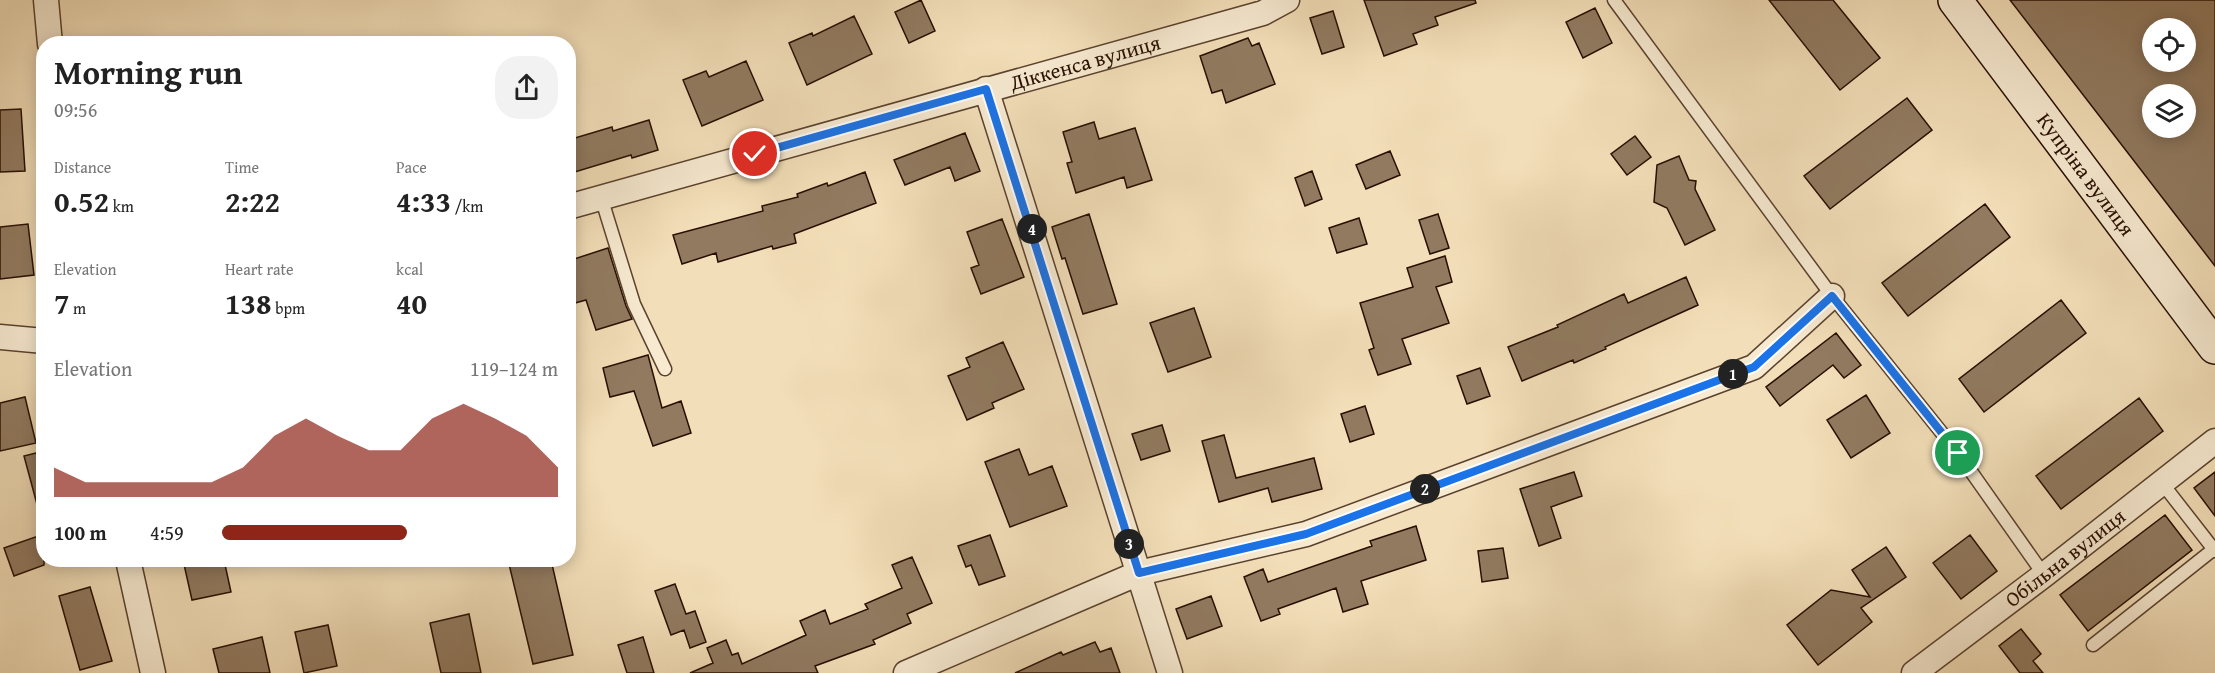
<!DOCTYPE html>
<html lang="en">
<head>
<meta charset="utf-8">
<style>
  :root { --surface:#fff; --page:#f2f2f2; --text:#222; --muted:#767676; --accent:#8f2418 }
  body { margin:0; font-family:"Gentium Book Plus",serif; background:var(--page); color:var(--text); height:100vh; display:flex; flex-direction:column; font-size:22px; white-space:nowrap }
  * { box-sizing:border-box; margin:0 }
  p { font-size:20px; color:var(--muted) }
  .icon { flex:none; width:33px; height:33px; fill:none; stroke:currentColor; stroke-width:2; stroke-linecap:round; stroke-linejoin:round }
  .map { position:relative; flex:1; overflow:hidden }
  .panel { position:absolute; left:36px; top:36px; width:540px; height:531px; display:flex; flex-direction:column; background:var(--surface); border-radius:24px; box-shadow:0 3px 15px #0003 }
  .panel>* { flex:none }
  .fabs { position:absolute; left:2142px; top:18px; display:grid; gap:12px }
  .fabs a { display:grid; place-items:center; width:54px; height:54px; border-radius:50%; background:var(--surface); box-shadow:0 3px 15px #0003; font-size:30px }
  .pin { position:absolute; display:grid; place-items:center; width:51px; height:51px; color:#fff; margin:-26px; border:3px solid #fff; border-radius:50%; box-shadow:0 2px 6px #0007 }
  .km { position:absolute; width:30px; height:30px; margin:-15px; border-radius:50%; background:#222; color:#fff; font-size:16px; line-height:30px; text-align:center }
  .round { display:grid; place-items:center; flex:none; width:63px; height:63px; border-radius:24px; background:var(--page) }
  .head { display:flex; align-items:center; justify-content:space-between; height:102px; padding:0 18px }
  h1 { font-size:33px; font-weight:700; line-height:45px }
  .stats { display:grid; grid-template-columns:repeat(3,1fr); gap:9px; height:102px; padding:6px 18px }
  .stats div { display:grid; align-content:center }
  .stats b { font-size:30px; font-weight:700 }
  .stats small { font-size:16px; font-weight:400 }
  .stats p { font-size:16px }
  .chart { height:168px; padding:12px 18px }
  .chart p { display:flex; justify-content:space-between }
  .chart svg { width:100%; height:108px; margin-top:6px; fill:var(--accent); opacity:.7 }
  ul { padding:0 18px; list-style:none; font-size:20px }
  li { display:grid; grid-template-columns:96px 72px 1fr; align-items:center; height:45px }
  li i { height:15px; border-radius:8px; background:var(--accent) }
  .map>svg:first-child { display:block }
</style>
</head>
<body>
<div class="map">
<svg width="2215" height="673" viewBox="0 0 2215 673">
  <rect width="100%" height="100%" fill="#f2deb8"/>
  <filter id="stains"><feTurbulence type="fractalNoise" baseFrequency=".00333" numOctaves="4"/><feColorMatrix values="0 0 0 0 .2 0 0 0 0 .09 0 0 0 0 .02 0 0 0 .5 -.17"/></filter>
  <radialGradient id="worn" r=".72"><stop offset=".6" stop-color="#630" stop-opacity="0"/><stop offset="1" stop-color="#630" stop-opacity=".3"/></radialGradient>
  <path fill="#917a60" stroke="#270e00" stroke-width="1.5" fill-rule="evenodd" d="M921 0 935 31 909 43 895 12Z
    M1364 0H1475L1476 3 1435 17 1438 25 1413 34 1417 44 1384 56Z
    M1769 0H1833L1880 58 1840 90Z
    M2010 0H2215V266ZM2152 28H2186V62H2152ZM2152 94H2186V128H2152Z
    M1595 8 1612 43 1583 58 1566 22Z
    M1333 11 1344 47 1322 54 1310 18Z
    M854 16 872 54 807 85 789 43 812 33 813 36Z
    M1248 38 1252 46 1259 43 1275 84 1226 103 1222 90 1212 93 1200 56Z
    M746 61 763 100 702 126 683 80 706 71 709 77Z
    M1907 98 1932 130 1830 209 1804 176Z
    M21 109 25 171 0 172V110Z
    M649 120 658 150 632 158 631 155 568 174V140L612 127 613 131Z
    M1094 122 1099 139 1135 128 1152 180 1127 188 1124 177 1076 193 1067 163 1072 162 1063 132Z
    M965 133 980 171 955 181 950 167 905 185 894 160Z
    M1635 136 1651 157 1627 175 1611 154Z
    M1390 151 1400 175 1366 189 1356 165Z
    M1679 156 1689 180 1696 181 1695 189 1715 230 1685 245 1667 208 1654 202 1657 165Z
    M1312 171 1322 199 1305 206 1295 178Z
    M865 172 876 203 794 234 796 243 773 249 772 246 718 262 716 253 682 264 673 235 763 211 762 206 798 197 797 194 827 183 828 186Z
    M1985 204 2010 237 1908 316 1882 283Z
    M1089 214 1117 304 1083 314 1065 258 1062 259 1052 227Z
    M1438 214 1449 248 1430 254 1419 220Z
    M1359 218 1367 244 1337 253 1329 228Z
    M1002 219 1024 277 981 294 971 268 979 265 967 232Z
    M28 224 34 275 0 279V227Z
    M608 248 626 306 632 319 596 330 586 300 568 305V261Z
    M1445 256 1452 282 1436 287 1449 323 1402 339 1411 364 1378 375 1369 350 1374 348 1360 303 1413 287 1407 268Z
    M1686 277 1698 305 1605 347 1606 349 1574 363 1573 360 1522 381 1508 347 1558 327 1557 325 1624 294 1628 303Z
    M2061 300 2086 333 1984 412 1959 379Z
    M1194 308 1211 357 1168 372 1150 323Z
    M1836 333 1861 365 1844 378 1833 365 1780 406 1766 387Z
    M1003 342 1024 389 992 403 994 408 967 420 948 376 970 367 966 358Z
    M648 355 662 408 681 401 691 433 653 446 634 391 610 397 603 368Z
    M1480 368 1490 396 1467 404 1457 376Z
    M1866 395 1890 433 1851 458 1827 420Z
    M25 397 36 443 0 451V403Z
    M2139 398 2163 431 2061 509 2036 476Z
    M1365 406 1374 434 1350 442 1341 414Z
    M1162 425 1170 451 1141 460 1132 434Z
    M1224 435 1236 478 1314 458 1322 489 1272 502 1268 488 1219 502 1202 441Z
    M1019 449 1029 475 1052 466 1067 506 1010 527 985 462Z
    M44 451V508H38L24 456Z
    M1574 472 1582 496 1551 507 1561 538 1539 546 1520 489Z
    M2215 472V516L2194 488Z
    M2165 515 2192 550 2088 631 2060 595Z
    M1416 526 1426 560 1361 581 1368 604 1343 612 1336 588 1278 609 1280 614 1261 621 1244 577 1263 569 1268 582 1372 546 1370 541Z
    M44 534V565L14 576 4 548Z
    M990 535 1005 576 979 585 971 565 966 567 958 546Z
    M1970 535 1997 571 1961 599 1933 563Z
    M1886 547 1906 577 1861 608 1872 622 1818 665 1787 625 1831 590 1870 597 1852 570Z
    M1503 548 1508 578 1482 582 1478 551Z
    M912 557 932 603 907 614 911 623 873 640 875 644 815 666 818 673H690L713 663 707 648 726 640 732 655 738 653 742 664 806 635 800 621 825 610 830 624 868 609 865 604 902 588 892 565Z
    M183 560H224L231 592 192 600Z
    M508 560H551L573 655 533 664Z
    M675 584 686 614 695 611 706 642 690 648 684 630 671 635 655 591Z
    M90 587 112 661 80 670 59 596Z
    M1211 596 1222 626 1187 639 1176 609Z
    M469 614 481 673H441L430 623Z
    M328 625 337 666 304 673 295 632Z
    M2021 629 2041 654 2033 661 2043 673H2020L1999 646Z
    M262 637 270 673H219L213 649Z
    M643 637 654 673H627L618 645Z
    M1095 642 1100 652 1111 648 1120 673H1015L1061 652 1063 655Z"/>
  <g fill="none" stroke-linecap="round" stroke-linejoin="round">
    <g stroke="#5a422e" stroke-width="15">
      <path id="lane" d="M1614 0 1832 296 1958 453 2044 575
        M601 197 634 304 665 369
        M2162 483 2215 551
        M2093 645 2214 549"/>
    </g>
    <g stroke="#5a422e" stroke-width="27">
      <g id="street">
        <path d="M46 0 50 44"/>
        <path d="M986 89 1170 673"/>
        <path id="s1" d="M568 207 1263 13 1287 0"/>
        <path d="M0 337 44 341"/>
        <path d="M128 560 153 673"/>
        <path d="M906 673 1139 573 1306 534 1754 367 1832 296"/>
        <path id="s2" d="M1914 673 2044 575 2215 441"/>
      </g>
    </g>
    <g stroke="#270e00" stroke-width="36">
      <g id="secondary">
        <path id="s3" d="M1955 0 2215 347"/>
      </g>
    </g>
    <use href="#lane" stroke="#f7ead1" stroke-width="12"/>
    <use href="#street" stroke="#f7ead1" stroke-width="24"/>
    <use href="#secondary" stroke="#f7ead1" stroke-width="33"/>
  </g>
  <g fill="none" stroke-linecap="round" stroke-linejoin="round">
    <g stroke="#fff" stroke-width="12">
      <path id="route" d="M755 154 986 89 1139 573 1306 534 1754 367 1832 296 1958 453"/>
    </g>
    <use href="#route" stroke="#1a73e8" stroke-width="8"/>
  </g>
  <g text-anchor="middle" stroke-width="4.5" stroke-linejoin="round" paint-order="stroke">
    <g font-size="21" fill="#270e00" stroke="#f7ead1">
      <text dy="7" stroke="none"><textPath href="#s1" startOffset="537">Діккенса вулиця</textPath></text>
      <text dy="7" stroke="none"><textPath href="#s3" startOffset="218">Купріна вулиця</textPath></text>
      <text dy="7" stroke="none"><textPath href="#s2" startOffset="190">Обільна вулиця</textPath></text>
    </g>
  </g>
  <rect width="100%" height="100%" filter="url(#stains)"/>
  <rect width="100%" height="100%" fill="url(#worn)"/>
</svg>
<div class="fabs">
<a><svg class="icon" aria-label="locate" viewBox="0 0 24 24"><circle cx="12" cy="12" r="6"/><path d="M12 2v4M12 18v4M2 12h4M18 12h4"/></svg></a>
<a><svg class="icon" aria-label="layers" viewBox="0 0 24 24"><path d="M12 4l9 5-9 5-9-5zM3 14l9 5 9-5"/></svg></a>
</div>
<div class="pin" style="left:1958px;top:453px;background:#1e9e55"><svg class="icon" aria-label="arrive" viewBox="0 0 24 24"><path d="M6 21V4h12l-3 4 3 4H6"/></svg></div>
<div class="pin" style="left:755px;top:154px;background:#d93025"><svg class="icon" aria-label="check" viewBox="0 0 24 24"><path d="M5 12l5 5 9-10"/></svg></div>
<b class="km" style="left:1733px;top:374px">1</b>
<b class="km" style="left:1425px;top:489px">2</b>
<b class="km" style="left:1129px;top:544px">3</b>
<b class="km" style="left:1032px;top:229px">4</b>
<section class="panel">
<div class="head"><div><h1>Morning run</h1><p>09:56</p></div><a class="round"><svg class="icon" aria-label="share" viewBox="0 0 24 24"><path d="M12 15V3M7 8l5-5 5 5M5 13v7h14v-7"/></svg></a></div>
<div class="stats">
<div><p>Distance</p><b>0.52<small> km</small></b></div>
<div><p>Time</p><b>2:22</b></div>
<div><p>Pace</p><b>4:33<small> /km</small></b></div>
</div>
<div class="stats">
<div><p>Elevation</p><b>7<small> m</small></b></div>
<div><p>Heart rate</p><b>138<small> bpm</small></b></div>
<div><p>kcal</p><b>40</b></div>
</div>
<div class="chart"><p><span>Elevation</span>119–124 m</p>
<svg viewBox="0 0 160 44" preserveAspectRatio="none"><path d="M0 44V32L10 38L20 38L30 38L40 38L50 38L60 32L70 19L80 12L90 19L100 25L110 25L120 12L130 6L140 12L150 19L160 32V44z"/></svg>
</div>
<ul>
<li><b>100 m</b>4:59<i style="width:55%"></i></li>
</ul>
</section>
</div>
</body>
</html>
